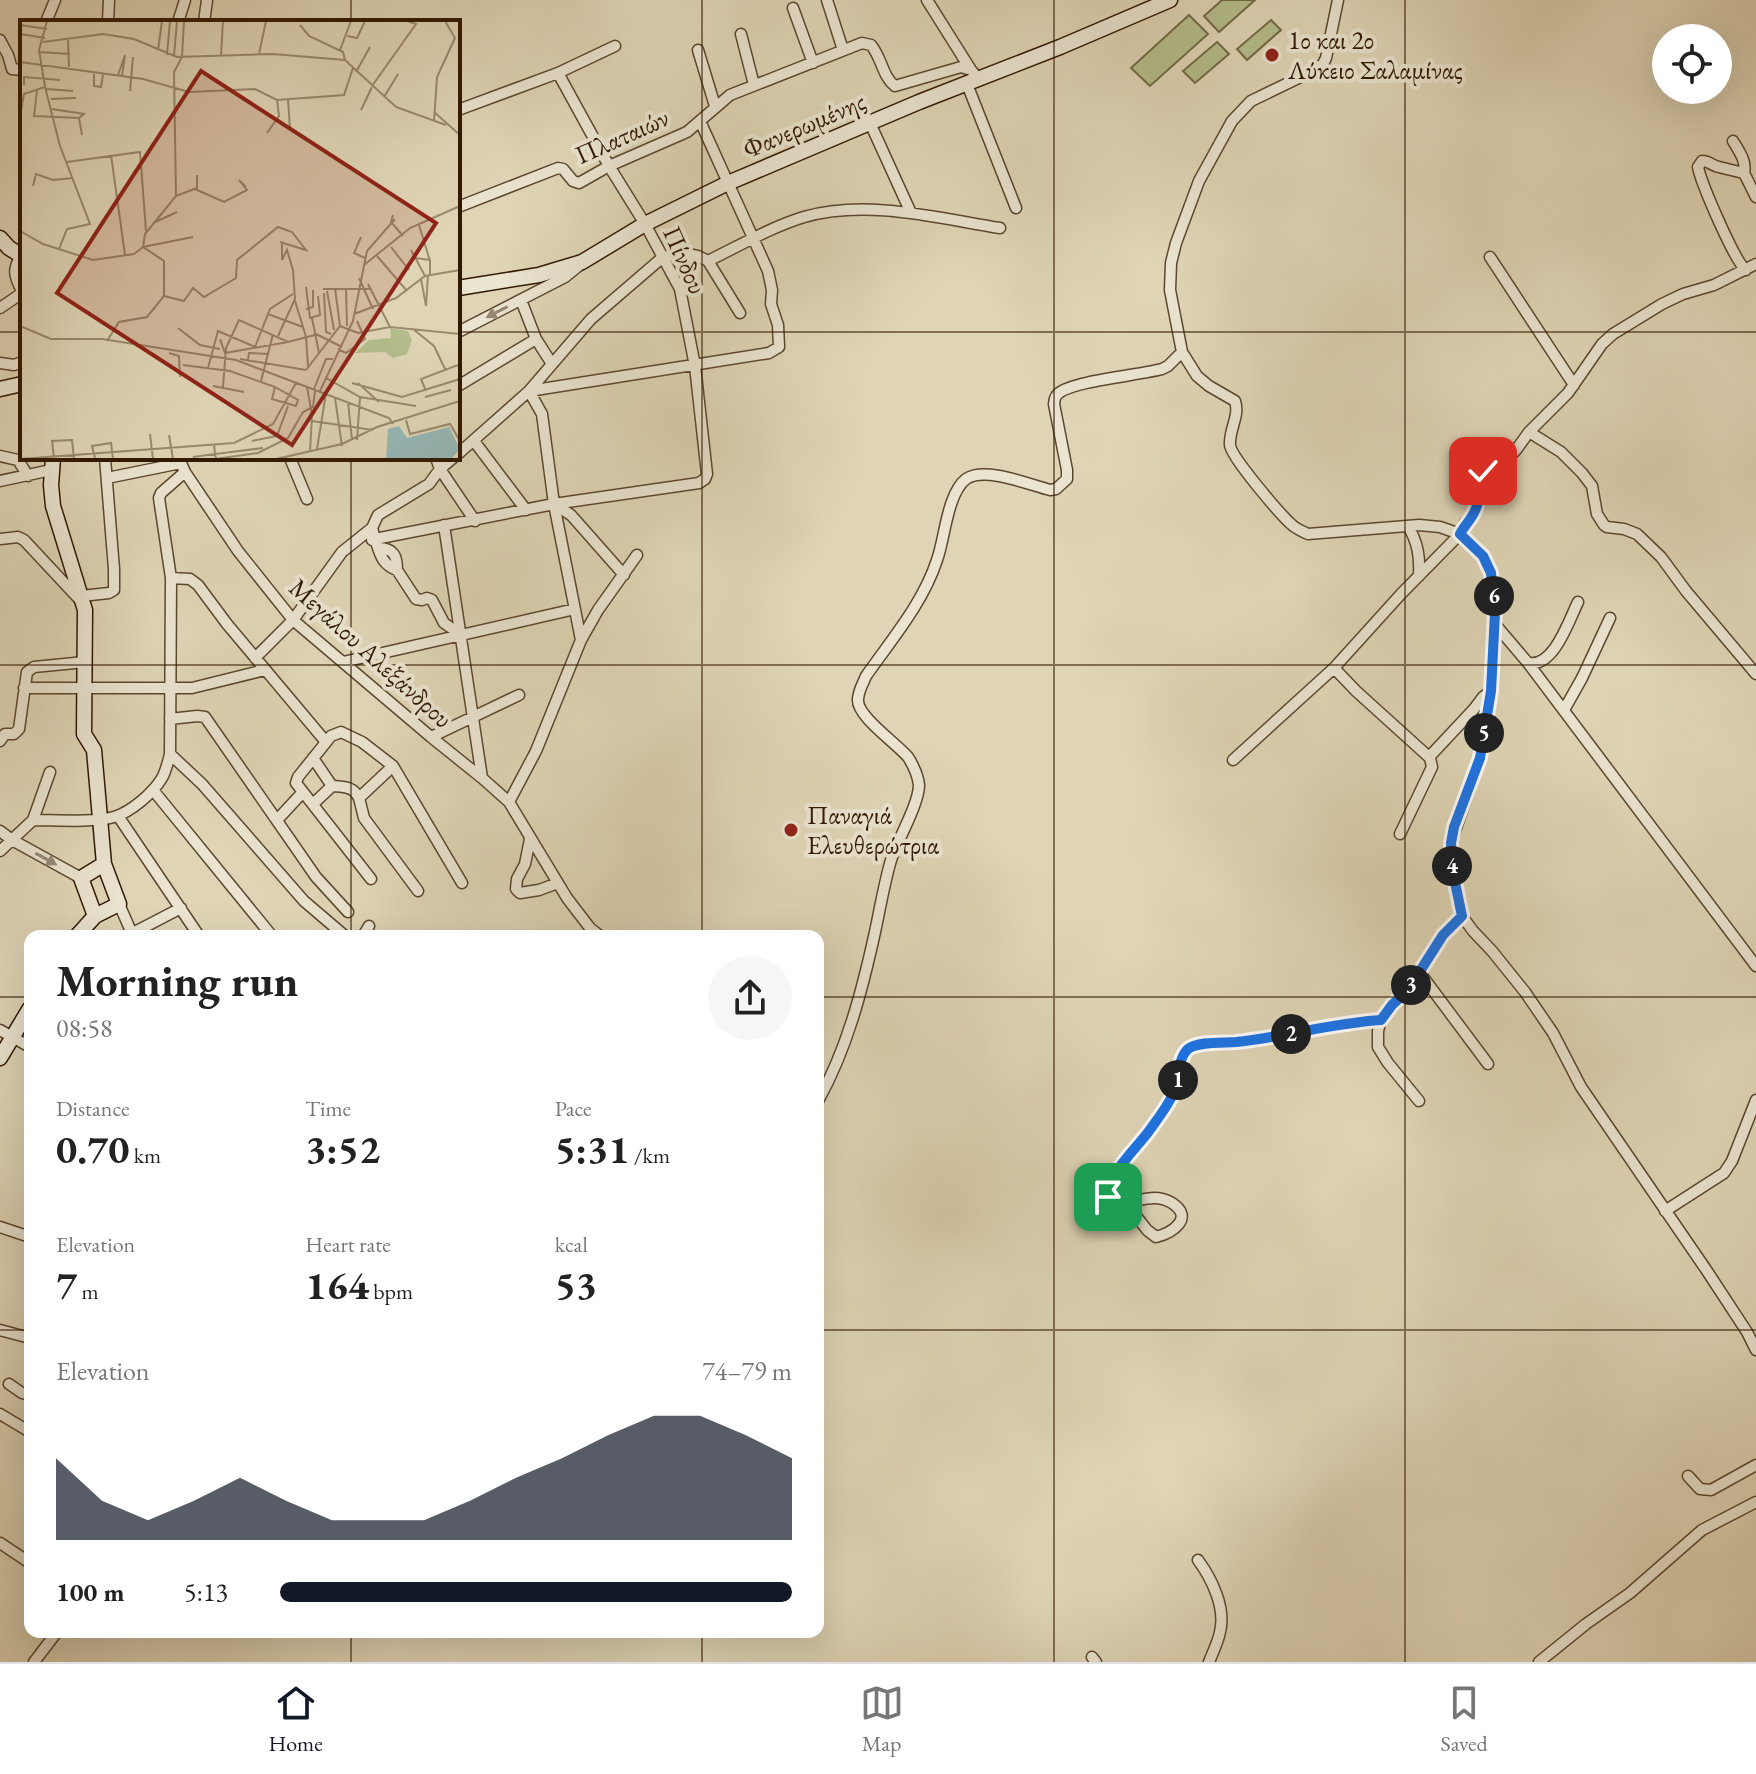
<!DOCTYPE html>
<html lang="en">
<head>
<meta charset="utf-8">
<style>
  :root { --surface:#fff; --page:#f6f6f6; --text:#222; --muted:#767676; --line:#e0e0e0; --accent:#111827 }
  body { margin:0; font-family:"EB Garamond",serif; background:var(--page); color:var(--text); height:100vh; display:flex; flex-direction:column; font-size:30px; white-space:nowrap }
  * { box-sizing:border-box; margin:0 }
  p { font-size:26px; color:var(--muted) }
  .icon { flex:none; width:44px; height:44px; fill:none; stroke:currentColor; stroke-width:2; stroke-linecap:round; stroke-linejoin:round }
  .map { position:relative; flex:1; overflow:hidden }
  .drawer { position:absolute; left:24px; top:930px; width:800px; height:708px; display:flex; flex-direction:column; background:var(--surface); border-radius:16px; box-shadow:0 8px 32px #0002 }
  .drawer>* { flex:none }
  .buttons { position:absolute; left:1652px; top:24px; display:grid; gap:16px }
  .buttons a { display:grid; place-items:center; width:80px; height:80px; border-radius:50%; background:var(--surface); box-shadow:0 8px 32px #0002; font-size:40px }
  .pin { position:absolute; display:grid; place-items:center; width:68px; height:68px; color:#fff; margin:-34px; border-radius:16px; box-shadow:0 4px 12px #0006 }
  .km { position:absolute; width:40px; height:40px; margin:-20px; border-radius:50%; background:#222; color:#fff; font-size:22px; line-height:40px; text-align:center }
  .round { display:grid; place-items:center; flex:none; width:84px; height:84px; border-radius:42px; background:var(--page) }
  .summary { display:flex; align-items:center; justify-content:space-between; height:136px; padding:0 32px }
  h1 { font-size:44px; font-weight:700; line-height:60px }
  .stats { display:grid; grid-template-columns:repeat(3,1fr); gap:12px; height:136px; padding:8px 32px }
  .stats div { display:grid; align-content:center }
  .stats b { font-size:40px; font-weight:700 }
  .stats small { font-size:22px; font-weight:400 }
  .stats p { font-size:22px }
  .chart { height:224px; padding:16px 32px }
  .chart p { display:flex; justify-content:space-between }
  .chart svg { width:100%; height:144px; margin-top:8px; fill:var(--accent); opacity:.7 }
  ul { padding:0 32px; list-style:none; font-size:26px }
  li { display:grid; grid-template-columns:128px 96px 1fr; align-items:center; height:60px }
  li i { height:20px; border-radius:10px; background:var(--accent) }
  .tab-bar { display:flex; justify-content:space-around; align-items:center; height:112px; border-top:2px solid var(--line); background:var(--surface); font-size:22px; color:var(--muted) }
  .tab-bar a { display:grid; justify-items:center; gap:4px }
  .tab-bar .active { color:var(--accent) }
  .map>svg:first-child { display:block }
</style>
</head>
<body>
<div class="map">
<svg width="1756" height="1662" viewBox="0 0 1756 1662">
  <rect width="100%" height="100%" fill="#dfd5b6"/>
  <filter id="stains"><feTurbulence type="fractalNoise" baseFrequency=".0025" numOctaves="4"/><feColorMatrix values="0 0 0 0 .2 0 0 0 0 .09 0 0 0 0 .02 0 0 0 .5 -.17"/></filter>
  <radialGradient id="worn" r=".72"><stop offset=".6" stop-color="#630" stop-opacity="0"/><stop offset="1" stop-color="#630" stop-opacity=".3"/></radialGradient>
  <path fill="#b4bd8c" stroke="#726a46" stroke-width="2" d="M1222 0H1255L1219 32 1204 16Z
    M1189 15 1208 34 1150 86 1131 68Z
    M1271 20 1281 30 1247 60 1237 49Z
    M1217 42 1229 54 1195 83 1183 71Z"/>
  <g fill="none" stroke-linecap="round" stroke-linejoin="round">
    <g stroke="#5c472e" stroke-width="13">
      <path id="street" d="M827 0 843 50
        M927 0 971 70
        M793 8 813 63
        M46 22 55 0
        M108 22 109 0
        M178 22 185 0
        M204 22 207 0
        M741 34 754 85
        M0 40 8 55 12 69 22 70
        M698 50 715 106
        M967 84 1016 208
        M458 110 558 73 615 46
        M870 123 911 213
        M1733 141C1739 151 1747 162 1744 173L1756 197
        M1744 173C1735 171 1727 169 1719 167 1712 166 1710 161 1702 161L1698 167C1701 183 1735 262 1746 270
        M458 207 558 168 563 169 573 181 579 183 609 166 687 132 730 95 862 43 871 45C882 58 882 76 895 86L961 67 971 70 977 77H981
        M22 254C12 269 14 276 22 291
        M1490 257 1574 385
        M708 261C739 246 771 227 804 217 867 199 937 218 1000 228
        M1756 264 1714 285 1683 294 1662 304 1613 334 1602 344 1568 393 1529 432 1516 450 1511 455 1488 467 1483 471 1479 482 1475 512 1465 523 1460 534 1483 556 1491 573 1495 613 1491 691 1480 758 1451 843 1452 868 1462 916 1473 931 1492 951 1525 992 1553 1033 1581 1087 1707 1271 1747 1332 1756 1350
        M0 308 22 293
        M458 332 565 277 581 264
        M536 339 552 364
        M0 363 14 365 22 362
        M458 386 536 339 521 300
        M1529 432 1561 452 1582 473 1592 486 1597 514 1604 525 1607 527 1624 529 1637 534 1661 557 1686 591 1756 674
        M474 441 526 510
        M458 454 529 391 591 319 663 257 685 253 698 256 708 261 740 313
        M0 456 18 460 28 476
        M181 458V463L185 472 238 551 293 620 431 737 482 778 509 802 567 898 590 928 600 936
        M290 458 307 499
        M436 458 440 469 475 521
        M107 478 181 463
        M0 481 51 470
        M556 505 571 515 624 575
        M444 525 482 778
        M1408 526C1418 543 1420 557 1419 576
        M372 528 378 515 429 484 440 469 453 458
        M0 539 18 537 24 540 81 601
        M372 540 375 539C380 553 381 564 397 570L416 599 422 600 427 598 432 600 444 623 460 634
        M378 548C394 548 397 556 397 570
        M171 578 190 579 198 585 227 624 326 742
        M81 596 109 593 114 590V569L105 458
        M1494 623 1528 663 1756 966
        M581 640 598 610 637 555
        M255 658 293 620 342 552 372 528 375 539 554 504 699 483 705 479 707 474 695 366 680 289 645 224 609 166 558 73
        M343 662 575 609
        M1528 663C1554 668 1569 620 1578 602
        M1334 668 1356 691 1430 758
        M24 688H192L265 670
        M1564 710 1582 678 1610 618
        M170 719 197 716 205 717 316 877 348 912
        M431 737 519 695
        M0 741 5 734H14L19 729 27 672 34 667 85 662
        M170 754 202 784 304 901 345 936
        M313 758 332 786
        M1233 760 1334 668 1401 594 1460 534 1440 527 1419 525 1308 534C1302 531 1296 529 1291 524 1280 514 1231 457 1230 445 1229 429 1240 416 1235 401L1209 386 1197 376 1182 352 1170 290 1171 263 1176 243 1199 181 1232 121 1251 101 1313 71 1323 64 1326 58 1338 0
        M393 766 359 798 364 818 418 891
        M153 790 272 936
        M509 802 536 751 581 640 554 504 542 414 529 391 769 353 779 347 778 325 771 304 772 290 768 271 700 121
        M313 804 332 786C344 787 353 786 359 798
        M118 816 199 936
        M33 820 50 772
        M277 820 303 792
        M0 831 12 840 81 878
        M1400 834 1432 767 1430 758 1431 755 1474 709 1483 697 1491 691
        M530 839 525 864 517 879 516 889 520 893 539 890 558 883
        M0 851 33 820C56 820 92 823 114 817 131 812 153 793 162 778 166 771 168 762 170 754L171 578 159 498 161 493 185 472
        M371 879 296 783 298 777 331 736 341 732 362 742 393 766 462 883
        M119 904 133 936
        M131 934 181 908
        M363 936 369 926
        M1420 973 1488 1064
        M0 1030 30 1047
        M818 1101C847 1049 862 991 875 932 880 909 884 884 891 860 897 841 919 804 919 785 918 776 913 765 908 757 896 743 857 716 858 700 858 691 863 684 866 676 892 639 923 603 937 560 945 538 947 494 966 479 985 466 1030 485 1050 490L1056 489 1067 479V470L1054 404C1055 399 1054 397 1059 393 1073 381 1140 375 1162 369L1168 366 1182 352
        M1419 1101 1388 1063 1378 1047V1031L1381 1020 1392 1005 1408 990 1443 935 1462 916
        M1125 1202 1147 1230 1156 1237C1172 1233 1195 1218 1172 1203 1149 1189 1129 1210 1109 1200 1103 1179 1136 1149 1148 1133 1155 1123 1161 1112 1168 1102 1179 1088 1177 1054 1192 1047 1204 1041 1232 1042 1247 1040 1292 1035 1336 1023 1381 1020
        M1665 1211 1724 1173 1732 1161 1756 1100
        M0 1227 30 1237
        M0 1330 30 1338
        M9 1384 22 1393 30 1395
        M0 1414 30 1432
        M1688 1476 1700 1489 1711 1490 1756 1465
        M0 1543 30 1563
        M1198 1560C1212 1579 1226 1608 1220 1632 1218 1642 1213 1652 1209 1662
        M1092 1657 1096 1662
        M34 1662 57 1632
        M1539 1662 1586 1624 1630 1593 1702 1530 1756 1502"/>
    </g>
    <g stroke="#311800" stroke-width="17">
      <path id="secondary" d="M0 238 9 248 22 256
        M458 288 539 275 582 262 645 224 728 183 919 102 1060 47 1170 0
        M0 389 22 384
        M53 458 51 485 53 506 85 610 84 734 94 750 104 864 119 904 95 916 77 936
        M95 916 81 878 104 864
        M0 1058 30 1008"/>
    </g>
    <use href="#street" stroke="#eae4d0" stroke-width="10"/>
    <use href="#secondary" stroke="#eae4d0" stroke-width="14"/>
  </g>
  <defs><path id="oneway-solid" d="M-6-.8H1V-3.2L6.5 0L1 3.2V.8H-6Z" transform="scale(2)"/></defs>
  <g fill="#978872">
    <use href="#oneway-solid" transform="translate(497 312) rotate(153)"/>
    <use href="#oneway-solid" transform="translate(46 859) rotate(29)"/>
  </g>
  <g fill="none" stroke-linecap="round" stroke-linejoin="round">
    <g stroke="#fff" stroke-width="16">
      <path id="route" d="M1108 1197C1108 1173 1136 1149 1149 1131 1158 1118 1170 1104 1175 1089 1179 1077 1178 1058 1188 1049 1198 1041 1223 1043 1236 1042 1285 1037 1332 1023 1381 1020L1392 1005 1408 990 1443 935 1462 916 1452 868 1451 843 1454 827 1480 758 1491 691 1495 613 1491 573 1483 556 1460 534C1465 524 1475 516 1477 505 1480 493 1478 483 1483 471"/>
    </g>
    <use href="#route" stroke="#1a73e8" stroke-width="10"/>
  </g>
  <path fill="none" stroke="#311800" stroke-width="2" stroke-opacity="0.55" d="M351 0V22M702 0V936M1054 0V1662M1405 0V1662M0 332H22M458 332H1756M351 458V936M0 665H1756M0 997H30M818 997H1756M0 1330H30M818 1330H1756M351 1632V1662M702 1632V1662"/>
  <g fill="#8f2418" stroke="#eae4d0" stroke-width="3">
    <circle cx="1272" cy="55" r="8"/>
    <circle cx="791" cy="830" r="8"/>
  </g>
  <g text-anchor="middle" stroke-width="8" stroke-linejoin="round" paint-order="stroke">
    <g font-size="26" fill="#311800" stroke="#eae4d0" text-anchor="start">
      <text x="1288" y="49">1ο και 2ο<tspan x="1288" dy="30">Λύκειο Σαλαμίνας</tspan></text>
      <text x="807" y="824">Παναγιά<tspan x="807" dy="30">Ελευθερώτρια</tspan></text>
    </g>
    <g font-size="26" fill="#311800" stroke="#eae4d0">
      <text transform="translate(804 125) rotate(-23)" y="9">Φανερωμένης</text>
      <text transform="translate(622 136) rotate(-24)" y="9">Πλαταιών</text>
      <text transform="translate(685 260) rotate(66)" y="9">Πίνδου</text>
      <text transform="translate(371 653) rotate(42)" y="9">Μεγάλου Αλεξάνδρου</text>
    </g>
  </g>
  <g transform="translate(20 20)">
    <rect width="440" height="440" fill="#dfd5b6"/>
    <path d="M370 308 388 311 392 320 387 334 373 338 365 332 335 333 349 320 371 318Z" fill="#b4bd8c"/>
    <path d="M379 406 387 418 429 407 440 429 431 439H366L368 409Z" fill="#96b7b7"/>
    <path fill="none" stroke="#99896d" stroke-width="2" d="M0 5 27 9M280 5 289 16 323 32 325 40M0 14 25 18M327 16 337 18 345 1M48 19 49 47M23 22 83 14 114 19 157 37 253 34 325 40 376 87 426 105M138 30 142 1M320 30 331 1M19 32 50 34M239 34 246 1M147 35 150 1M201 35 203 1M154 36 157 1M0 42 123 59 169 72 235 69 257 80 324 75 333 48M336 52 350 27M74 54V66L81 67 83 54M98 55 105 35 102 56M4 65V57L40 60M352 66 396 4 387 1M25 67 40 126 70 204 47 209 39 229M26 69 53 71M17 71 14 96 59 98 62 115M110 71 113 37M364 77 378 54M31 79 56 78M268 79 270 109M32 89 64 94 59 98M341 90 352 67M414 92 440 115M0 95 4 74 25 67 19 30 27 1M414 101 417 57 435 18 425 1M247 113 259 96 257 80M91 135 105 235M47 142 120 132 126 211M13 166 16 154 33 160 53 158M175 169 204 182 227 170 219 160 226 167M156 176 177 168V155M373 195 371 202 383 216M133 203 157 192M399 205 410 241M0 211 23 224 73 240 114 234 123 227 125 214 156 176 154 52 162 37 164 1M341 217 334 233 345 238M123 227 173 217M371 227 389 250M391 230 405 256M357 236 387 271M395 238 410 240V254M344 245 390 208 440 186M339 258 353 289M401 259 406 286M348 264 370 307M286 267 290 298 300 295 298 276M315 268 320 306M326 268 327 306M303 269H350M307 271 314 310M304 273 306 312 311 314M144 276 164 281 173 268 184 277 216 258 217 240 258 207 272 212 286 230 260 222M275 281 286 317 288 346M406 286 408 255M286 289 293 287V270M248 294 283 307M334 294 376 278 405 256 440 250M292 298 299 333M0 306 31 319H82L216 340 369 398 373 404M158 308 180 325 200 329M393 309 414 326 425 349M294 313 322 327M258 316 275 279 273 250 267 230 262 240V224M200 319 205 333 268 322M87 321 99 302 127 297 144 276V241L123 227M318 329 326 333 345 319 337 301M149 333 159 336 160 357M220 339 286 350M228 340 229 333 249 334M163 345 210 351 255 367M188 348 198 311 235 327 250 289 273 274M286 350 320 306 338 313 370 307 440 314M306 358 340 377 396 386M241 361 253 314M332 363 382 377 440 359M338 363 359 382M193 366 224 372M203 367 206 328 219 300 268 322 295 315M255 367 278 380 276 386 252 379ZM287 367 292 395 290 432M294 369 306 339H313M300 371 333 301 347 231 375 199M406 371 401 359 438 345 440 351M405 377 431 370M315 378 322 426M328 382 332 420M386 400 390 414 430 404 440 421M292 401 353 410M130 414 133 439M149 415 153 439M337 420 340 377M232 421 257 416 268 386M297 429 306 373M173 437 195 434 194 425M34 438 32 421 52 420 54 439M75 438 72 426 91 423 93 439M0 439 214 423 253 404 276 363M195 439 238 433 268 418 283 392 293 387 295 371M196 439 195 434 243 428M256 439 322 424 357 407 440 381"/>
    <path fill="#8f2418" fill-opacity="0.15" stroke="#8f2418" stroke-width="4" d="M181 51 416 203 272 425 37 273Z"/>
    <rect width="440" height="440" fill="none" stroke="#311800" stroke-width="4"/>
  </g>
  <rect width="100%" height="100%" filter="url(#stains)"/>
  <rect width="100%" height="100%" fill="url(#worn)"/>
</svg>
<div class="buttons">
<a><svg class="icon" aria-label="locate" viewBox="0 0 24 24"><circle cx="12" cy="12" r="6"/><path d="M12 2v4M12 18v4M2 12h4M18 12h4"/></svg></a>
</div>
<div class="pin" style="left:1108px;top:1197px;background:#1e9e55"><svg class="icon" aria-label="arrive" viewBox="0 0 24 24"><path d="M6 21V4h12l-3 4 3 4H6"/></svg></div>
<div class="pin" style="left:1483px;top:471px;background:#d93025"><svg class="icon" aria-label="check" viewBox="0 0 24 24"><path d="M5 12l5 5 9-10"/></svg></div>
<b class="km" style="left:1178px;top:1080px">1</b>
<b class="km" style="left:1291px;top:1034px">2</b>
<b class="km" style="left:1411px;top:985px">3</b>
<b class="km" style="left:1452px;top:866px">4</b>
<b class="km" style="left:1484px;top:733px">5</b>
<b class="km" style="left:1494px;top:596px">6</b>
<section class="drawer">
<div class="summary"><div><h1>Morning run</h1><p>08:58</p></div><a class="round"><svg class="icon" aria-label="share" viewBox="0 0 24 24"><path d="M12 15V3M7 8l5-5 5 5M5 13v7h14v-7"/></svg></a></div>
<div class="stats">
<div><p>Distance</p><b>0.70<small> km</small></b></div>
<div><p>Time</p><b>3:52</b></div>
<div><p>Pace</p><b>5:31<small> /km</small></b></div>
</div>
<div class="stats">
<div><p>Elevation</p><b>7<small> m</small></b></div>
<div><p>Heart rate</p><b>164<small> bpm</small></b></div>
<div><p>kcal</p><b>53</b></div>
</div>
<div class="chart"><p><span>Elevation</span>74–79 m</p>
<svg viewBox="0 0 160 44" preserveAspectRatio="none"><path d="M0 44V19L10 32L20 38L30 32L40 25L50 32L60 38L70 38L80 38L90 32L100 25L110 19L120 12L130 6L140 6L150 12L160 19V44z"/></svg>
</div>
<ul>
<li><b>100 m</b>5:13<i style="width:100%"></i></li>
</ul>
</section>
</div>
<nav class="tab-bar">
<a class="active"><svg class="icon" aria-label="home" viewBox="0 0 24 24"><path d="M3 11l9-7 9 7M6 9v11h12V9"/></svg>Home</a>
<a><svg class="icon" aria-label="map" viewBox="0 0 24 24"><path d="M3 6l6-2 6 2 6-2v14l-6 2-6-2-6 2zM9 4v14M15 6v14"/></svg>Map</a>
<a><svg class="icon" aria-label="saved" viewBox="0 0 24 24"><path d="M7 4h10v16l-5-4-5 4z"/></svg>Saved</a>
</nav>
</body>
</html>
